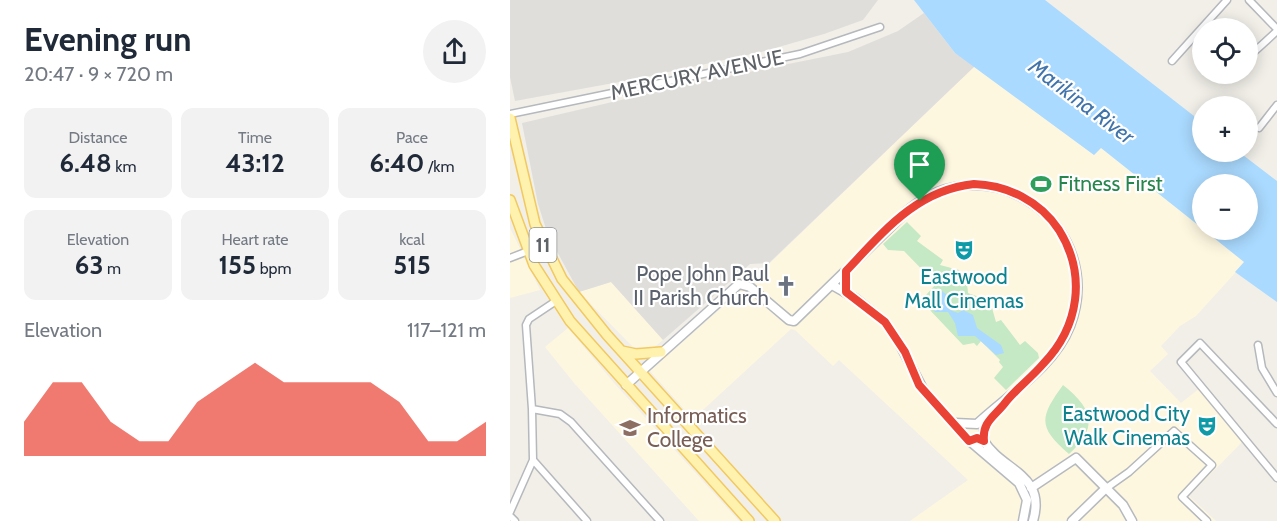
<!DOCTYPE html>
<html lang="en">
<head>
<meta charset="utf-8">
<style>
  :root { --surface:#fff; --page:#f2f2f3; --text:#1f2937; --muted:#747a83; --accent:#ea4335 }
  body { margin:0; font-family:Cabin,sans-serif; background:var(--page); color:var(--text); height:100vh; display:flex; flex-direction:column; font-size:22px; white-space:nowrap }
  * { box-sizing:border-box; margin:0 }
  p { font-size:20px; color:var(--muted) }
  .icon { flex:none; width:33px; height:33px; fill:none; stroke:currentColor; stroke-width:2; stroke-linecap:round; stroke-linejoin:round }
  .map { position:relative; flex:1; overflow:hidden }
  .sheet { display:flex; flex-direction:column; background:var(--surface); width:510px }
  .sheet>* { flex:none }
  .tools { position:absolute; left:682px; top:18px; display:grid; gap:12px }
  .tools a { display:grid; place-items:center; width:66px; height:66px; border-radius:50%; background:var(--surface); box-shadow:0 3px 15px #0003; font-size:30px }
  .pin { position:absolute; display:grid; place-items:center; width:51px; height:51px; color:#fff; margin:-62px -26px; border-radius:50% 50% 50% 0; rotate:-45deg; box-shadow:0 0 6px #0007 }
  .pin .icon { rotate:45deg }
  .round { display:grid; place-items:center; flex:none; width:63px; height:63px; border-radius:32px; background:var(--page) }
  .overview { display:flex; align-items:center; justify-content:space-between; height:102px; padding:0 24px }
  h1 { font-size:33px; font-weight:700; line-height:45px }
  .metrics { display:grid; grid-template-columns:repeat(3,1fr); gap:9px; height:102px; padding:6px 24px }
  .metrics div { display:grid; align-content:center; border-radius:12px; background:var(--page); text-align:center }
  .metrics b { font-size:26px; font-weight:700 }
  .metrics small { font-size:16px; font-weight:400 }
  .metrics p { font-size:16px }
  .chart { height:168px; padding:12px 24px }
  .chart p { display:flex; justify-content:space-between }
  .chart svg { width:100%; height:108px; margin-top:6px; fill:var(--accent); opacity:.7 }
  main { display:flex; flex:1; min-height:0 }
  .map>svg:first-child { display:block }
</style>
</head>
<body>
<main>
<section class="sheet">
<div class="overview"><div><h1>Evening run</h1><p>20:47 · 9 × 720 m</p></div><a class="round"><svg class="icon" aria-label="share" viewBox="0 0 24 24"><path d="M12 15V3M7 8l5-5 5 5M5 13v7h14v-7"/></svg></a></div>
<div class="metrics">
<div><p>Distance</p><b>6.48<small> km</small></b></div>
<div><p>Time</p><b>43:12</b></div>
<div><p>Pace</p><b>6:40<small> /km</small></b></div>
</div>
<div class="metrics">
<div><p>Elevation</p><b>63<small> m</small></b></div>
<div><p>Heart rate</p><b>155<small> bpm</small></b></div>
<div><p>kcal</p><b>515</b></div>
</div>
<div class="chart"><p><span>Elevation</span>117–121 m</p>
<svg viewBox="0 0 160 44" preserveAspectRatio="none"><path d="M0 44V30L10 14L20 14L30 30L40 38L50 38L60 22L70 14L80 6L90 14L100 14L110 14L120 14L130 22L140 38L150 38L160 30V44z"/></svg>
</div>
</section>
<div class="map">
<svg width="767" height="521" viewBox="0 0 767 521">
  <rect width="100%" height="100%" fill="#f1efe8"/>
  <path fill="#fef7e0" d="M465 66 584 155 591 147 735 262 686 316 670 326 651 346 658 354 640 371 671 403 690 388 734 440 679 496 706 521H400L458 480 329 360 323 366 285 330 281 329 183 419 140 371 234 288Z
    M0 228 30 290 0 298Z
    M101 282 153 340 142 349 123 347 69 292Z
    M58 328 104 383 229 521H189L65 384 35 347Z"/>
  <path fill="#e0deda" d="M0 0H368L353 20 314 34 251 52 131 78 5 101 0 77Z
    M414 13 445 53 465 66 259 263 240 264 153 340 101 282 69 292 38 235 28 204 12 123 184 83 338 52 388 31Z"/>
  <path fill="#c5e8c5" d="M397 222 411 236 407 241 433 260 430 265 449 270 457 283 458 293 480 301 486 322 491 320 510 345 515 341 528 353 529 358 496 390 484 378 493 367 489 362 490 360 471 341 467 346 464 343 453 345 417 307 416 295 426 284 394 251 378 250 373 244Z
    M553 385C583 409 589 427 559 454 528 427 529 418 553 385Z"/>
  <path fill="#aadaff" d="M404 0H535L693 123V152H729L767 181V302L725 272 734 262 694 230H738V184H693V229L591 148 584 155 445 53Z
    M432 291 442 299 439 303 440 310 448 313 453 310 463 315 467 328 491 345 494 353 486 355 465 336H448L445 323 438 312H425L423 309 430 302 427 293Z"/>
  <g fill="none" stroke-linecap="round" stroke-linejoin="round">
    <g stroke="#b5b8bc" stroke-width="9">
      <path id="street" d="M739 0 767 29
        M744 52 767 31
        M662 61 717 0
        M0 114 290 54 370 27
        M749 128 767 105
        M0 258 18 251
        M748 345 752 368 767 393
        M22 409 50 414 61 422 150 521
        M767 424 690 343 671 362 767 478
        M23 460 77 521
        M595 489 619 472 664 431 702 465 672 497 697 521
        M0 512 23 460 22 409 16 325 19 319 46 301
        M0 516 5 521"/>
    </g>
    <g stroke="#b6babf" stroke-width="11">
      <path id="secondary" d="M322 285 345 298 375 322 388 341 413 389 455 437 509 483 517 500 513 521
        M116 385 229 284 240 287 279 320 284 321 397 211C481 140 598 227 560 326 544 367 498 395 467 424L445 423
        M483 415 474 429V441C492 471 537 474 523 521
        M521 488 566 458 613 505 622 521
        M562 521 595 489"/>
    </g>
    <g stroke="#f2c960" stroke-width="12">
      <path id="primary" d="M0 118 25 224 52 279 97 335 265 521
        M0 200 24 265 60 321 239 521
        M112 351 126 354 151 352"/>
    </g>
    <use href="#street" stroke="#fff" stroke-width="6"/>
    <use href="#secondary" stroke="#fff" stroke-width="8"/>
    <use href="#primary" stroke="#fff2af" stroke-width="9"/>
  </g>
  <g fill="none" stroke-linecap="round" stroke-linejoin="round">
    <g stroke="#fff" stroke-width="12">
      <path id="route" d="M464 184C497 185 530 201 549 230 577 275 569 327 533 364 521 378 506 389 495 403 484 417 472 422 474 441L467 438 459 441 409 385 395 352 375 322 336 292V271C374 231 407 190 464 184Z"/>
    </g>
    <use href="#route" stroke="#ea4335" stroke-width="8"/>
  </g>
  <defs>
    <g id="stadium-bare" transform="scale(1.62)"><path d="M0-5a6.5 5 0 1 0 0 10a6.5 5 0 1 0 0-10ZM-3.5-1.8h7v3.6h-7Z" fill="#2e9e5b" stroke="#fff" stroke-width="2.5" paint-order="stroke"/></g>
    <g id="theatre-bare" transform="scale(1.62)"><path d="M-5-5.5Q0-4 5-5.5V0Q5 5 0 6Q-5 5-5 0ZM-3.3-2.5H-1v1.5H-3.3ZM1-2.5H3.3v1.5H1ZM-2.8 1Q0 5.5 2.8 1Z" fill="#0f9aa8" stroke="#fff" stroke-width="2.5" paint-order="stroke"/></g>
    <g id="church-bare" transform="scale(1.62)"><path d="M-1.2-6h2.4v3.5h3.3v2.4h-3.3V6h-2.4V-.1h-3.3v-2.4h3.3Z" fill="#6b7280" stroke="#fff" stroke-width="2.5" paint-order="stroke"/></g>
    <g id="university-bare" transform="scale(1.62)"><path d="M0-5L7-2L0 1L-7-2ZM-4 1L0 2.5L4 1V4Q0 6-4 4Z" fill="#8d6e63" stroke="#fff" stroke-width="2.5" paint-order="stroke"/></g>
  </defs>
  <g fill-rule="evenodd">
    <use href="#stadium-bare" x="531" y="184"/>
    <use href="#theatre-bare" x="454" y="250"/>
    <use href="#church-bare" x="276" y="286"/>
    <use href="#theatre-bare" x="697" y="426"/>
    <use href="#university-bare" x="120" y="428"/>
  </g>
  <g text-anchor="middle" stroke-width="4.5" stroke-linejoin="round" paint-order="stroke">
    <rect fill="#fff" stroke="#8f9295" stroke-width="1.5" x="19.5" y="228" width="27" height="34" rx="4.5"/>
    <g font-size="20" font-weight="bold" fill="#5f6368">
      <text x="33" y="252">11</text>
    </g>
    <g font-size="21" fill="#5f6368" stroke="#fff">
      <text transform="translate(187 75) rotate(-12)" y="7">MERCURY AVENUE</text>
    </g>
    <g font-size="21" fill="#27864d" stroke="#fff" text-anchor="start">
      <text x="548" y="191">Fitness First</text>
    </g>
    <g font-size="21" fill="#5b616d" stroke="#fff" text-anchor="end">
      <text x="259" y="281">Pope John Paul<tspan x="259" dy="24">II Parish Church</tspan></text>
    </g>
    <g font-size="21" fill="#0d838f" stroke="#fff">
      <text x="454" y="284">Eastwood<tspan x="454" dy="24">Mall Cinemas</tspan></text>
      <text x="680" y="421" text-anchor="end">Eastwood City<tspan x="680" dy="24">Walk Cinemas</tspan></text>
    </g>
    <g font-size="21" fill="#785e54" stroke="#fff" text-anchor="start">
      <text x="137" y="423">Informatics<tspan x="137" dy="24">College</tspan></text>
    </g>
    <g font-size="22" font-style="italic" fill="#4174aa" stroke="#fff">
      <text transform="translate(572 101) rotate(37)" y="8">Marikina River</text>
    </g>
  </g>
</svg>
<div class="tools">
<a><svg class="icon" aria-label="locate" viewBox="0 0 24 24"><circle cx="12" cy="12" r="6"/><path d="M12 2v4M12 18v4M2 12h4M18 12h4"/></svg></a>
<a>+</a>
<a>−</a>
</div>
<div class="pin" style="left:410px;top:201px;background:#1e9e55"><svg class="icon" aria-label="arrive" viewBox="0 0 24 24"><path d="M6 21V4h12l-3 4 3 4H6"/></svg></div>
</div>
</main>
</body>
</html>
